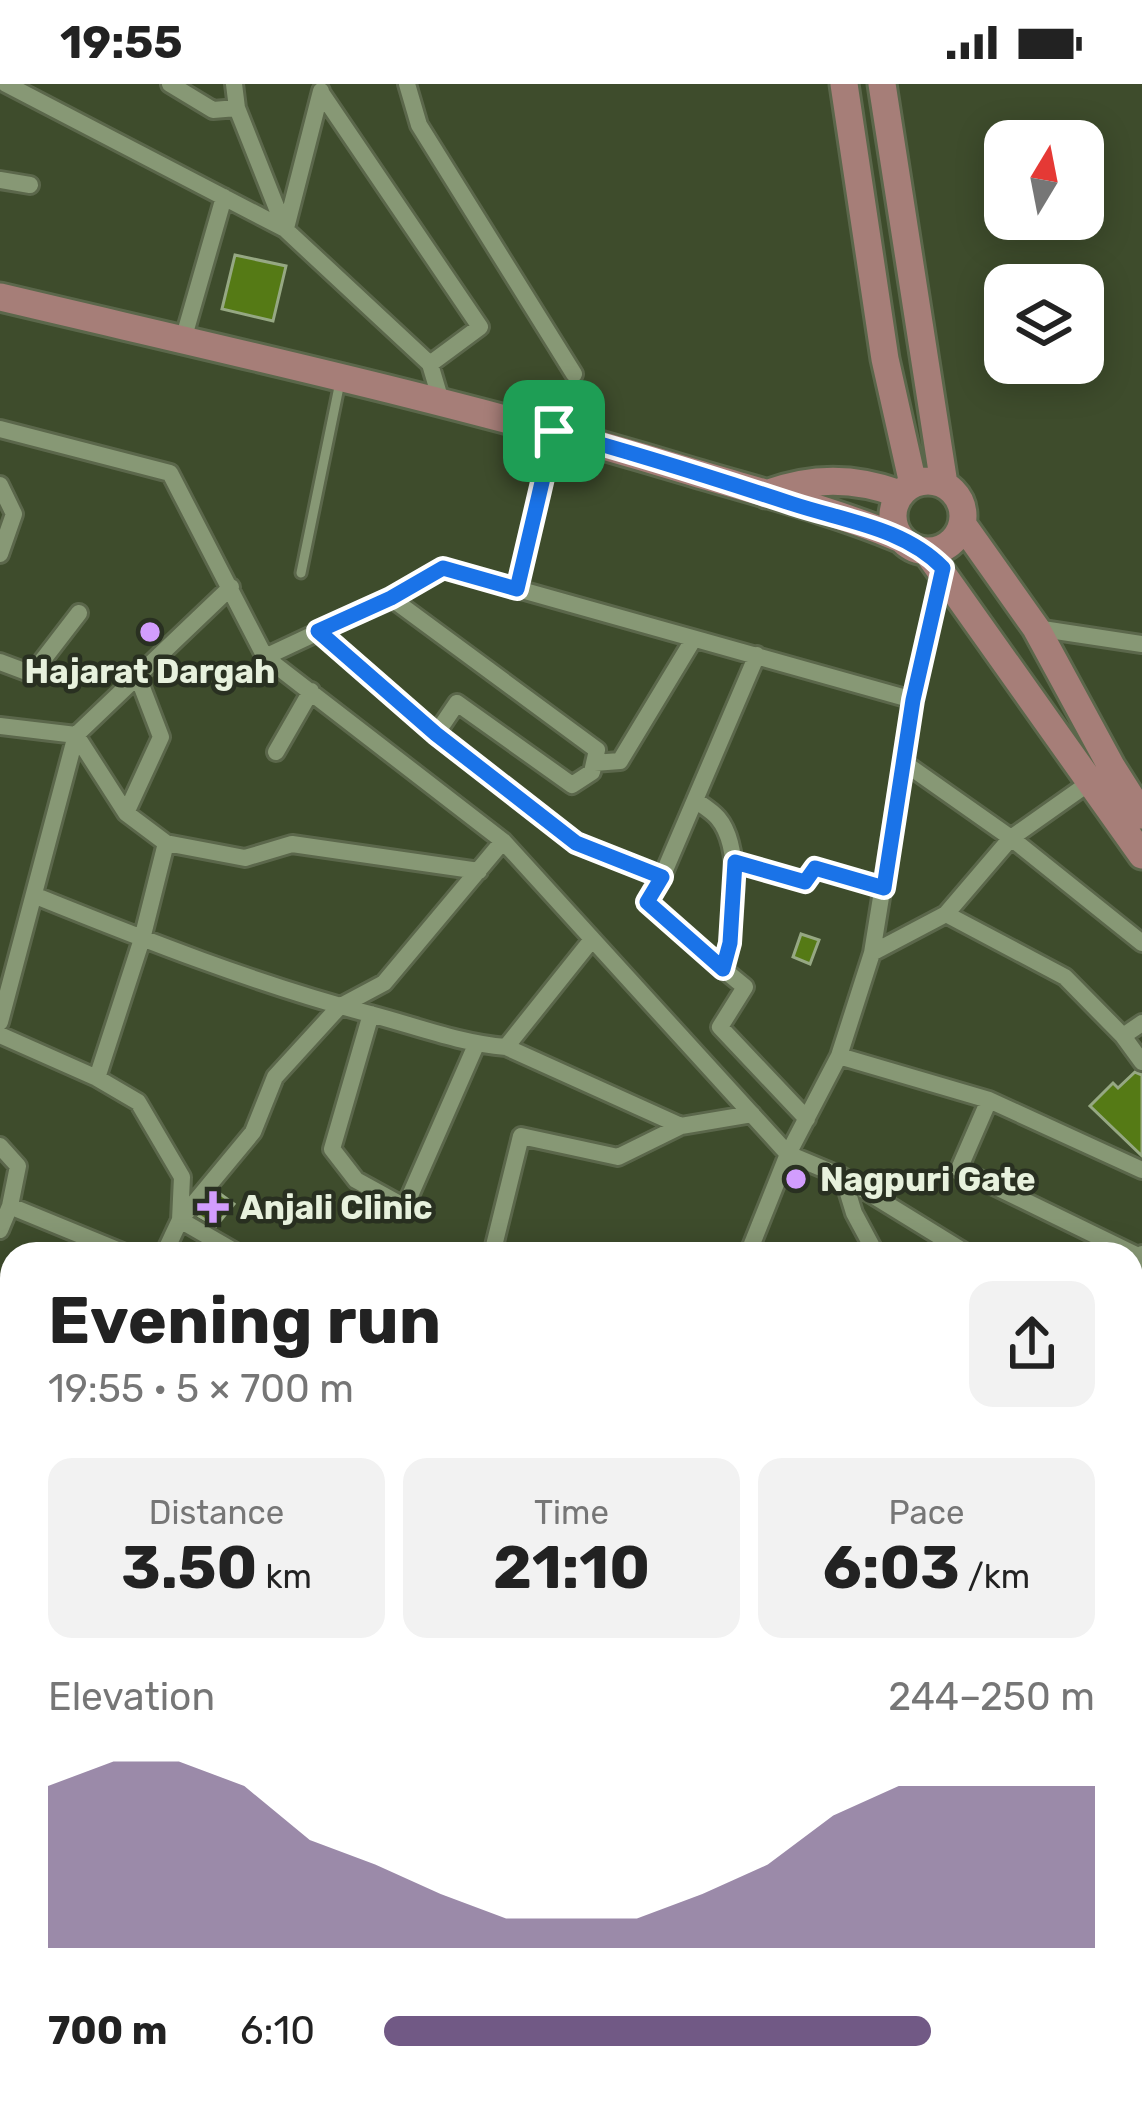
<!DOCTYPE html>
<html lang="en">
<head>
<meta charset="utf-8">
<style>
  :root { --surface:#fff; --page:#f2f2f2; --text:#222; --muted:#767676; --accent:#715985 }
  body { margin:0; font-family:Rubik,sans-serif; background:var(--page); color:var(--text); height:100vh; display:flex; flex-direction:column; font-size:45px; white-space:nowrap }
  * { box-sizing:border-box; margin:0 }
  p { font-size:39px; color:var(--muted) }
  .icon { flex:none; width:66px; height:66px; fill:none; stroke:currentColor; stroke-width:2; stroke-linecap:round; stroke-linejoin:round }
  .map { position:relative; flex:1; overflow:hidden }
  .sheet { position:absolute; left:0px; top:1158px; width:1143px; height:861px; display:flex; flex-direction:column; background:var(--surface); border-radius:36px 36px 0 0; box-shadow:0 6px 30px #0003 }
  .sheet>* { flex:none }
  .needle { width:78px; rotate:10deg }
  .controls { position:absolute; left:984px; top:36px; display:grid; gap:24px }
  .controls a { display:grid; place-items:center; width:120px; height:120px; border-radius:24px; background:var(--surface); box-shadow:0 6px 30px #0003; font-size:60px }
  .pin { position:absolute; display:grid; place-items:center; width:102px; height:102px; color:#fff; margin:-51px; border-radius:24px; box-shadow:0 6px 18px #0006 }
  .round { display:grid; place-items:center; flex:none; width:126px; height:126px; border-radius:24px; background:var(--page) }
  .overview { display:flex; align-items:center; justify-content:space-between; height:204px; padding:0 48px }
  h1 { font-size:66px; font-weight:700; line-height:90px }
  .metrics { display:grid; grid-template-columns:repeat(3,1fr); gap:18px; height:204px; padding:12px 48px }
  .metrics div { display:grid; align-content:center; border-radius:24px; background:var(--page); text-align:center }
  .metrics b { font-size:60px; font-weight:700 }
  .metrics small { font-size:33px; font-weight:400 }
  .metrics p { font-size:33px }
  .chart { height:336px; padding:24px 48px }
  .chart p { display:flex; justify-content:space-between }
  .chart svg { width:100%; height:216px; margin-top:12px; fill:var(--accent); opacity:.7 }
  ul { padding:0 48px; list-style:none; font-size:39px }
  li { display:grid; grid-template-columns:192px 144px 1fr; align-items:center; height:90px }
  li i { height:30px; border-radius:15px; background:var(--accent) }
  .status { display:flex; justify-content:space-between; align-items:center; height:84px; padding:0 60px; background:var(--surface); direction:ltr }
  .status svg { height:33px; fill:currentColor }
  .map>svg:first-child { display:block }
</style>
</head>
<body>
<div class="status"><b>19:55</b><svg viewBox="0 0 49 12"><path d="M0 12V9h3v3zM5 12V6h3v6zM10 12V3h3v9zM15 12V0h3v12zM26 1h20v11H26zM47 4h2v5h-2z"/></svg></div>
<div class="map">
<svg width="1142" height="2017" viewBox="0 0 1142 2017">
  <rect width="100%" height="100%" fill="#3e4c2c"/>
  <path fill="#557a15" stroke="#96a883" stroke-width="3" d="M235 171 286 182 273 237 222 225Z
    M801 850 819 856 810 880 793 873Z
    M1135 988 1142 991V1072L1090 1022 1113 999 1118 1004Z
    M219 1109 234 1120 216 1142 199 1132Z"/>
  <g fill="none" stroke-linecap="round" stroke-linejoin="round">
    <g stroke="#5b674b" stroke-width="15">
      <path id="service" d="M301 489 340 298"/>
    </g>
    <g stroke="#5b674b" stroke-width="22">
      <path id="minor" d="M6 0 285 145 430 280 441 317
        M170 0 213 26 237 24
        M234 0 237 24 285 145
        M407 0 419 41 574 290
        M322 10 480 243 430 280
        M0 96 30 101
        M286 144 321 7
        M183 256 224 113
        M0 345 170 389 265 573 503 757 788 1070 843 1093 968 1170
        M0 401 14 430 0 470
        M517 505 554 347
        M391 514 597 666 592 688 572 701 457 619 436 650
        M1036 544 1142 560
        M318 547 436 650 576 759 662 793
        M265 573 391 514 443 484 913 616
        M0 578 32 590 79 529
        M0 642 76 651 126 729 166 759 245 774 292 760 479 787
        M276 668 311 607
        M903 678 1011 754 1142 859
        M594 679 620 677 693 556
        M695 716C702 721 712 727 718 734 745 766 733 848 723 885L745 903 720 943 807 1035
        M126 729 161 653 138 593
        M735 778 805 798 815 784 884 804
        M36 812C145 856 256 900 370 930 416 942 459 959 506 963L681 1042 752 1030
        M946 830 1065 893 1123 952 1142 978
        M872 869 946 830 1011 754 1096 694
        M723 885 647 818 662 793 757 571
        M371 930 332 1065 356 1096 405 1123 476 961
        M0 938 76 651 231 503
        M0 951 97 994 138 1018 182 1093 180 1136 164 1170
        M1123 952 1142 939
        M506 963 590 858
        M839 972 989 1016 1142 1086
        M97 994 142 855 166 759
        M989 1016 959 1085 1142 1174
        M0 1062 18 1082 10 1122 0 1146
        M843 1093 854 1129 876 1170
        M10 1122 127 1170
        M239 1170 180 1136 253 1048 275 993 339 923 384 899 503 757
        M492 1170 521 1052 618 1073 681 1042
        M748 1170 788 1070 839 972 872 869 913 616 942 485
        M1131 1198 1142 1170
        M1131 1271 1142 1278
        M0 1287 12 1290
        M0 1396 12 1370
        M1131 1402 1142 1409
        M0 1481 12 1486
        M0 1528 12 1514
        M1131 1684 1142 1690
        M1131 1738 1142 1741
        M0 1876 12 1893
        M1131 1924 1142 1965
        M0 1987 12 1991
        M68 2007 83 2017
        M545 2007 548 2017
        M1030 2007 1064 2017
        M439 2017 442 2007
        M520 2017 523 2007
        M749 2017 756 2007"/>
    </g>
    <g stroke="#5b674b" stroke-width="33">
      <path id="primary" d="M844 0 885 275 913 400
        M882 0 944 400
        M0 213C228 267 457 317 682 385 755 407 830 425 899 454
        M893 432a35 35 0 1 1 70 0a35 35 0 1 1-70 0Z
        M766 410C812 393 854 393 900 410
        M963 441 1036 544 1111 682 1142 731
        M927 468 1142 771"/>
    </g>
    <use href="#service" stroke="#879875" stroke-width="9"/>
    <use href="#minor" stroke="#879875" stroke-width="16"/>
    <use href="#primary" stroke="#a67e78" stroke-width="27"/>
  </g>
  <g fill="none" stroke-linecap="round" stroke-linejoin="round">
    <g stroke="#fff" stroke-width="24">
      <path id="route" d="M554 347C634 369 714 394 793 420 845 437 904 444 943 484L913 616 884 804 815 784 805 798 735 778 730 859 723 885 647 818 662 793 576 759 436 650 318 547 391 514 443 484 517 505Z"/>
    </g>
    <use href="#route" stroke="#1a73e8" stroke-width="15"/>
  </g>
  <g fill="#d29dfd" stroke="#293021" stroke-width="4.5">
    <circle cx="150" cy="548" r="12"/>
    <circle cx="796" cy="1095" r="12"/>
    <path d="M207 1105h12v12h12v12h-12v12h-12v-12h-12v-12h12z"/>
  </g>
  <g text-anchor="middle" stroke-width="9" stroke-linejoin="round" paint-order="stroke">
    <g font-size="33" font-weight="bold" fill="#e7f1dd" stroke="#293021" text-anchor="start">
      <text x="150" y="599" text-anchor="middle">Hajarat Dargah</text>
      <text x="820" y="1107">Nagpuri Gate</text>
      <text x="240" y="1135">Anjali Clinic</text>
    </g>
  </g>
</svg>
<div class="controls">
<a><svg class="needle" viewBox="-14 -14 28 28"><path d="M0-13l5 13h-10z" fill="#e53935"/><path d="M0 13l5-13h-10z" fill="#767676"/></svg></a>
<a><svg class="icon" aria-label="layers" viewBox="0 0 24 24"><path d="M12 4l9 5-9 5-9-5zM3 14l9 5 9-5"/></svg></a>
</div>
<div class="pin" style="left:554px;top:347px;background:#1e9e55"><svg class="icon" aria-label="arrive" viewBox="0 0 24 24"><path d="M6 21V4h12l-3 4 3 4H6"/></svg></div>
<section class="sheet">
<div class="overview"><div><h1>Evening run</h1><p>19:55 · 5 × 700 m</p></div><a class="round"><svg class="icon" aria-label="share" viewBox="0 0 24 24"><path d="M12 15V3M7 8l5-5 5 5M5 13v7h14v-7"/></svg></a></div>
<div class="metrics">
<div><p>Distance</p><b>3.50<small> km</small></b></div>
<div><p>Time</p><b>21:10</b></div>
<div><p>Pace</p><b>6:03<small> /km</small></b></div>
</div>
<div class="chart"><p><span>Elevation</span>244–250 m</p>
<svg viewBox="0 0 160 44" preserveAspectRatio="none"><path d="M0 44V11L10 6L20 6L30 11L40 22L50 27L60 33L70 38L80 38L90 38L100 33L110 27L120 17L130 11L140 11L150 11L160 11V44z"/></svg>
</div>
<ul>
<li><b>700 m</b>6:10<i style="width:77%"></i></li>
</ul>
</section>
</div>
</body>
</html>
